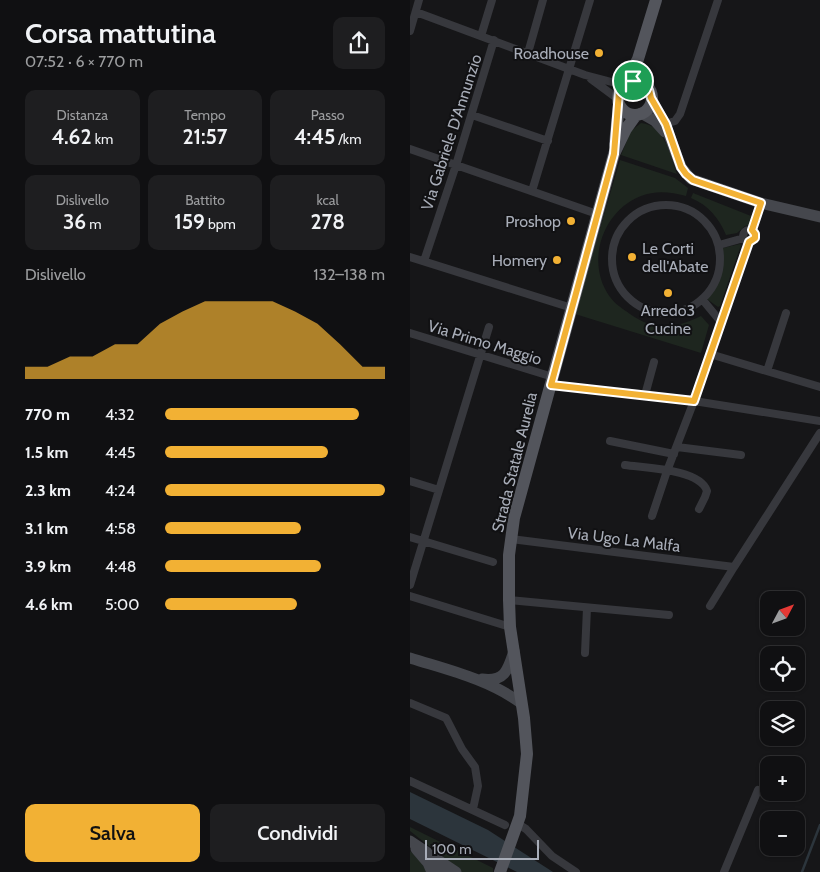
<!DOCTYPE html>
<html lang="it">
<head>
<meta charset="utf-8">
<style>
  :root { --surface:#101012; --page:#1e1e20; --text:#f1f3f6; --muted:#9c9d9f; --line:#303032; --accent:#f2b134 }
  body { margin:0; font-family:Cabin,sans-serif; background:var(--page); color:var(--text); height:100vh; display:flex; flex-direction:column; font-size:19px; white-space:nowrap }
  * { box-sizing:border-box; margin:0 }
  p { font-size:16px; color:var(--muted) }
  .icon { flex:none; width:28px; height:28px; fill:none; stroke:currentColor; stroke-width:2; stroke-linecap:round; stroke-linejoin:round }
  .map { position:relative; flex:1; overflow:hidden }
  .drawer { display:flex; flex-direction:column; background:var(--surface); width:410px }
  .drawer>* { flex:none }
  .needle { width:32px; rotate:49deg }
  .buttons { position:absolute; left:350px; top:591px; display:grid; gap:10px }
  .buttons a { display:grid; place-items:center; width:45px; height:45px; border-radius:10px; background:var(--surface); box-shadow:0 1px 4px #0004,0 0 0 1px var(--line); font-size:25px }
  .scale { position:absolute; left:15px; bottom:12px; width:114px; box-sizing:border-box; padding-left:5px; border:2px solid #a8adb8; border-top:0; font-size:14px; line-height:18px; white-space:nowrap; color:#a8adb8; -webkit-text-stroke:4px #111113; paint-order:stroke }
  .pin { position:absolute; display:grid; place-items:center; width:42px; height:42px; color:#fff; margin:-21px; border:2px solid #fff; border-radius:50%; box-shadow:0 1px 5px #0007 }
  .round { display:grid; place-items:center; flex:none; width:52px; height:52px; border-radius:10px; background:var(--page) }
  .headline { display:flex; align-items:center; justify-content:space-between; height:85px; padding:0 25px }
  h1 { font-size:28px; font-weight:600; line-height:38px }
  .metrics { display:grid; grid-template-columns:repeat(3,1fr); gap:8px; height:85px; padding:5px 25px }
  .metrics div { display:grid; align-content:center; border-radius:10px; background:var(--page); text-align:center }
  .metrics b { font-size:21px; font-weight:600 }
  .metrics small { font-size:14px; font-weight:400 }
  .metrics p { font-size:14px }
  .chart { height:140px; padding:10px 25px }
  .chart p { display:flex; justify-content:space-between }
  .chart svg { width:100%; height:90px; margin-top:5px; fill:var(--accent); opacity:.7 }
  .primary-button { display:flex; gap:10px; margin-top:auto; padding:10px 25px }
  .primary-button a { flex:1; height:58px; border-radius:10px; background:var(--accent); color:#111; font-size:20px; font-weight:600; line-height:58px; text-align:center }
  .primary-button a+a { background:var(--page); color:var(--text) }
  ul { padding:0 25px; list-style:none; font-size:16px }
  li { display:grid; grid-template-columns:80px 60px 1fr; align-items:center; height:38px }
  li i { height:12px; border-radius:6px; background:var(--accent) }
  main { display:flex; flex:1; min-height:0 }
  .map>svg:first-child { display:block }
</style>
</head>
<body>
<main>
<section class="drawer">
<div class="headline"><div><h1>Corsa mattutina</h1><p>07:52 · 6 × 770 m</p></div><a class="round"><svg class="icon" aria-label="share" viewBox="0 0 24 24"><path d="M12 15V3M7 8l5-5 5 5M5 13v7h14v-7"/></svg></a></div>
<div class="metrics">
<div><p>Distanza</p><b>4.62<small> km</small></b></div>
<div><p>Tempo</p><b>21:57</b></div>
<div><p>Passo</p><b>4:45<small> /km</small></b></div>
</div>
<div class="metrics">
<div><p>Dislivello</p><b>36<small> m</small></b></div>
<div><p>Battito</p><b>159<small> bpm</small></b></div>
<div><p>kcal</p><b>278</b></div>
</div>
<div class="chart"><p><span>Dislivello</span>132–138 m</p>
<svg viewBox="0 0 160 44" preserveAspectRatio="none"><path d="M0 44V38L10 38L20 33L30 33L40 27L50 27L60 17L70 11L80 6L90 6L100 6L110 6L120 11L130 17L140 27L150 38L160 38V44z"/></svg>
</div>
<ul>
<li><b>770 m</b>4:32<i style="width:88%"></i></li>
<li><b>1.5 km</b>4:45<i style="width:74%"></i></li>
<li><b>2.3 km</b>4:24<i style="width:100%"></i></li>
<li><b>3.1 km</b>4:58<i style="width:62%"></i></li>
<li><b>3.9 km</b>4:48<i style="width:71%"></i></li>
<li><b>4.6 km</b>5:00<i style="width:60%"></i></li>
</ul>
<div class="primary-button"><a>Salva</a><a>Condividi</a></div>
</section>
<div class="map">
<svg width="410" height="872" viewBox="0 0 410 872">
  <rect width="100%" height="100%" fill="#161618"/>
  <path fill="#1e261f" d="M231 123C255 125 260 155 267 174L211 155 221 131Z
    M210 160 265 178 278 188 276 196C261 192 246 190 231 196 192 211 175 263 200 297 205 304 213 309 220 314 245 332 266 328 291 316L299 325 291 353 165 314Z
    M283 193 341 216 339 225 335 226 327 233 316 235C309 218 298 205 281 198Z
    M330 244 331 245 310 306 308 307 297 299 311 276 313 248Z
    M0 827 83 868V872H52L0 831Z
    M0 851 9 859 17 872H0Z"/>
  <path fill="#2c353c" d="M0 792 78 830 143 872H107L0 819Z"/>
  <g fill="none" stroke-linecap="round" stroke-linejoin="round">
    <path stroke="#2c353c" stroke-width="2.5" d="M392 872 410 825"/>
    <path stroke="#37383d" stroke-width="8" d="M6 12 175 75 213 85
      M0 31 9 0
      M71 36 82 0
      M118 53 133 0
      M181 79 208 99
      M62 115 138 141
      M255 124 265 121 270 114 308 0
      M0 149 187 214
      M122 191 180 0
      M202 259a54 54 0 1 1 108 0a54 54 0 1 1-108 0Z
      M342 230 351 203
      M333 236a6 6 0 1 1 12 0a6 6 0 1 1-12 0Z
      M309 245 334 238
      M0 257 162 308
      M14 261 46 165 84 40
      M292 299 311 322
      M0 333 143 377
      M300 354 410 387
      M357 371 376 313
      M141 385 284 401 410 421
      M235 395 244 362
      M200 441 264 454
      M267 447 331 455
      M215 465C235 468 290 469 297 491L295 497 289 509
      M0 481 29 490
      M242 516 257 471 284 401 339 242
      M0 537 83 562
      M101 539 324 567 410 433
      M0 585 79 327
      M0 596 100 627
      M99 600 259 615
      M300 606 324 567
      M175 653 177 608
      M0 703 36 718 52 749 65 767 68 786 63 809
      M0 781 95 825
      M108 824 116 829 142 856 166 872
      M314 872 348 790"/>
    <path stroke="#45474d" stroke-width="11" d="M241 98 255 124 271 167 281 179 351 203 410 217
      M231 113 245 121 255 132
      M0 658C38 670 78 679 111 703
      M72 679C95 682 98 670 104 651
      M0 841 21 855 32 872
      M6 849 18 863 22 872
      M25 858 46 872"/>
    <path stroke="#53555c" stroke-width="12" d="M208 98a17 17 0 1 1 34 0a17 17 0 1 1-34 0Z
      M216 83 228 59 246 0
      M205 144 209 104
      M90 872 110 816 117 754 114 718 100 627 99 600V555L104 518 204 154 216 129 226 115"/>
  </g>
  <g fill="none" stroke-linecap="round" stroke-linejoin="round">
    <g stroke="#fff" stroke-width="10">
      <path id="route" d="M223 81 233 83 239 90 241 98 256 124 271 167 276 174 283 180 351 203 342 230 345 234V238L339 242 284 401 141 385 204 154 209 92 213 85Z"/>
    </g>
    <use href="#route" stroke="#f2b134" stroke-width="6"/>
  </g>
  <g fill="#f2b134" stroke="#111113" stroke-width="2">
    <circle cx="189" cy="53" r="5"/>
    <circle cx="161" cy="221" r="5"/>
    <circle cx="222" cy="257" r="5"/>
    <circle cx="147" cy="260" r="5"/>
    <circle cx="258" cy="293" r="5"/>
  </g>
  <g text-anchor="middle" stroke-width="4" stroke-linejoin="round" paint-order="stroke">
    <g font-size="16" fill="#a8adb8" stroke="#111113" text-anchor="end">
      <text x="179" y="59">Roadhouse</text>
      <text x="151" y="227">Proshop</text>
      <text x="232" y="254" text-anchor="start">Le Corti<tspan x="232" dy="18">dell'Abate</tspan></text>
      <text x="137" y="266">Homery</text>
      <text x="258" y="316" text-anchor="middle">Arredo3<tspan x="258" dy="18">Cucine</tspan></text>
    </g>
    <g font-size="16" fill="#a8adb8" stroke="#111113">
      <text transform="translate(41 132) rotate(-72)" y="6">Via Gabriele D'Annunzio</text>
      <text transform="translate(75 342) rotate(17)" y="6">Via Primo Maggio</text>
      <text transform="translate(104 462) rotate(-76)" y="6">Strada Statale Aurelia</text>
      <text transform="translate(214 539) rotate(7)" y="6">Via Ugo La Malfa</text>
    </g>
  </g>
</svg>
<div class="buttons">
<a><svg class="needle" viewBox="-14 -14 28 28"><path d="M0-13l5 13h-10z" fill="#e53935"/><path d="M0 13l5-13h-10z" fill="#9c9d9f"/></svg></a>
<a><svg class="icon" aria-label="locate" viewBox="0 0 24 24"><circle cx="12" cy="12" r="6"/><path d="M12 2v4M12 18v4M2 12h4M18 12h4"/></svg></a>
<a><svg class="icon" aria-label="layers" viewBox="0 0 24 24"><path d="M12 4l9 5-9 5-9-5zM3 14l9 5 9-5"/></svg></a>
<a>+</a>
<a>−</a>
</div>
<div class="scale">100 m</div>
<div class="pin" style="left:223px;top:81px;background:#1e9e55"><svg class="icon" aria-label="arrive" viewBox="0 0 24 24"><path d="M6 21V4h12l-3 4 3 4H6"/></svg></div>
</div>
</main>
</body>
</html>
